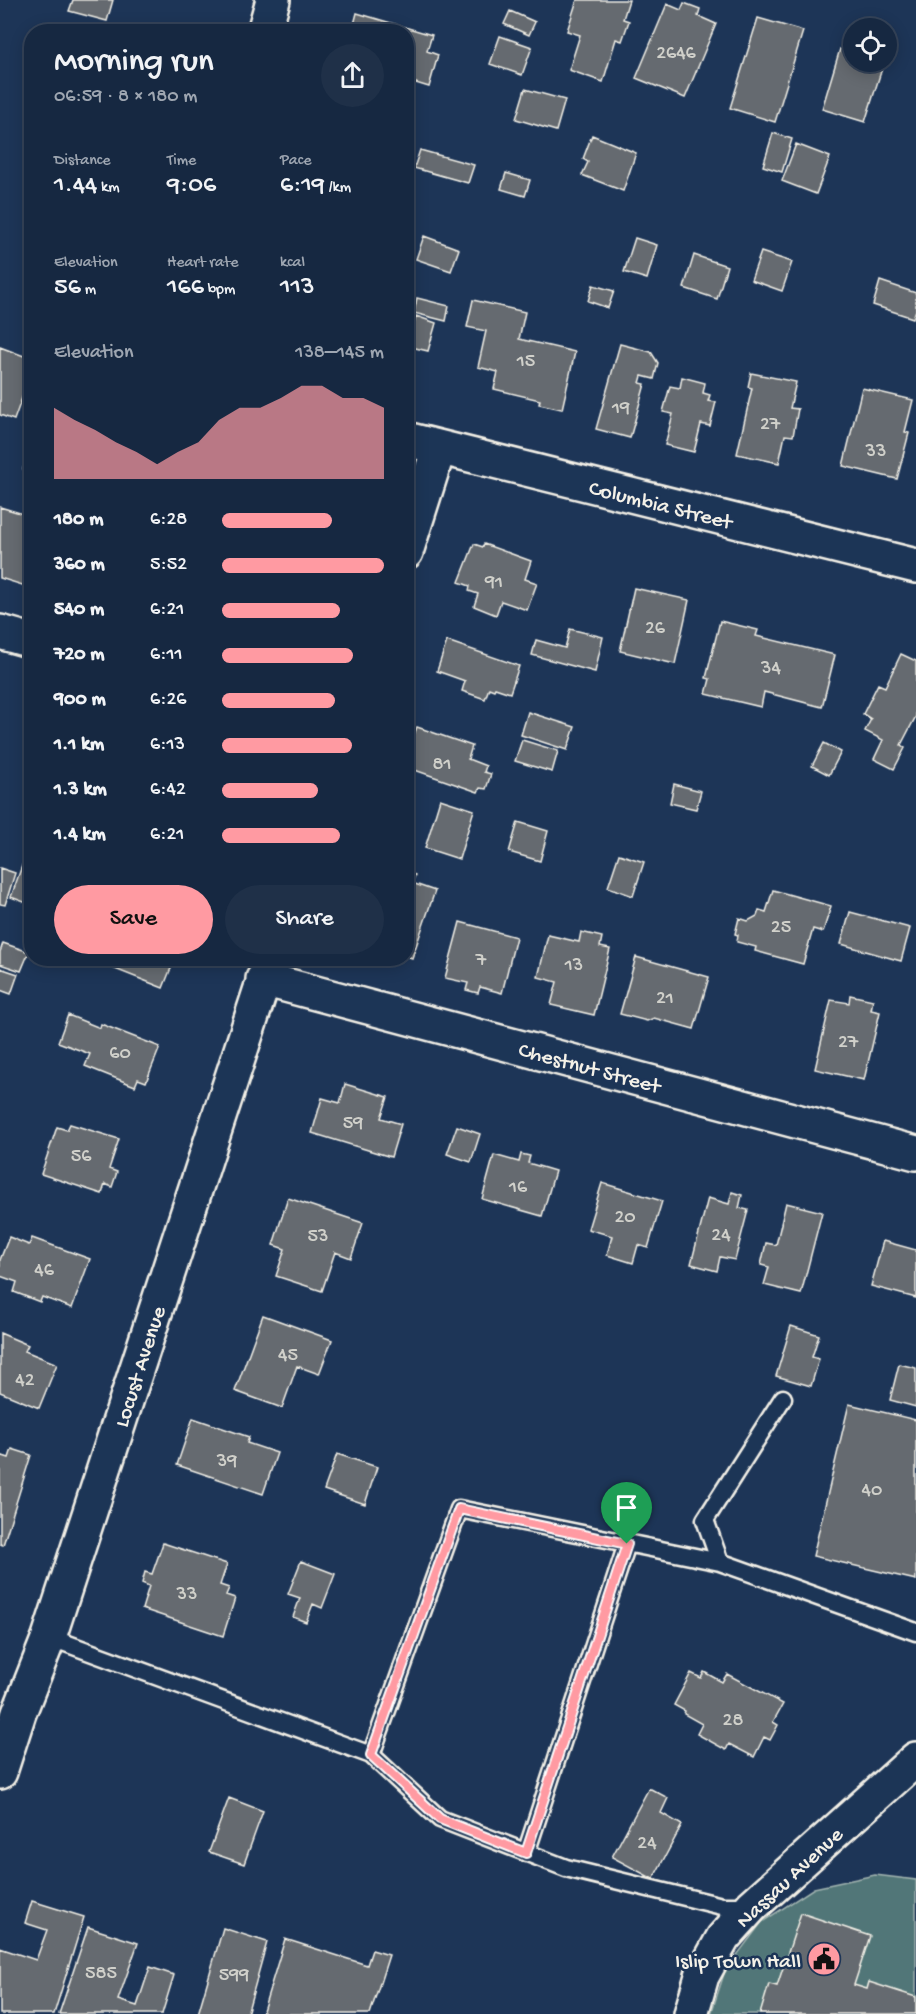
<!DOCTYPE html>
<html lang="en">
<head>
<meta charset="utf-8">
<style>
  :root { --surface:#162841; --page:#1f3048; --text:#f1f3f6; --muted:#9ea6b1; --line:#35445a; --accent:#ff9aa2 }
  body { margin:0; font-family:"Gochi Hand",sans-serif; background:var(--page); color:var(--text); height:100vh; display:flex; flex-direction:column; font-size:22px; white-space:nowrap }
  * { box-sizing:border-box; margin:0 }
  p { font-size:20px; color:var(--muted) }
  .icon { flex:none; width:33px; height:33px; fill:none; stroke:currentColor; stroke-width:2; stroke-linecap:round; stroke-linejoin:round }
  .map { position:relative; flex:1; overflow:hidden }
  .details { position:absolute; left:24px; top:24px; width:390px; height:942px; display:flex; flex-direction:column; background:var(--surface); border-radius:24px; box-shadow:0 3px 15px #0003,0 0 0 2px var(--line) }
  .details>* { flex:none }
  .buttons { position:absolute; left:843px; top:18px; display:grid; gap:12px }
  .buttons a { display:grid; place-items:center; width:54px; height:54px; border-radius:50%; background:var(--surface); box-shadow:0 3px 15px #0003,0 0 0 2px var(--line); font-size:30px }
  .pin { position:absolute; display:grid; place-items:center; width:51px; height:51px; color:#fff; margin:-62px -26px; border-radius:50% 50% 50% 0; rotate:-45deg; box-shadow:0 0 6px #0007 }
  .pin .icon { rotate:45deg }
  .round { display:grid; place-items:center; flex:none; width:63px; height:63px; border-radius:32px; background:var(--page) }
  .headline { display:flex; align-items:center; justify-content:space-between; height:102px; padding:0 30px }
  h1 { font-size:33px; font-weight:600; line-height:45px }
  .stats { display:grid; grid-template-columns:repeat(3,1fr); gap:9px; height:102px; padding:6px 30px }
  .stats div { display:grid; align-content:center }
  .stats b { font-size:26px; font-weight:600 }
  .stats small { font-size:16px; font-weight:400 }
  .stats p { font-size:16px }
  .chart { height:168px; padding:12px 30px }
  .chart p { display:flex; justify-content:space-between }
  .chart svg { width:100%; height:108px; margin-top:6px; fill:var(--accent); opacity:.7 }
  .action { display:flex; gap:12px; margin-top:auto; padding:12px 30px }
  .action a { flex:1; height:69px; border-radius:36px; background:var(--accent); color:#111; font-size:24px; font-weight:600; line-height:69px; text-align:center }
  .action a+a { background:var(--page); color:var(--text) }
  ul { padding:0 30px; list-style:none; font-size:20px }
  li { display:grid; grid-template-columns:96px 72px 1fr; align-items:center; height:45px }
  li i { height:15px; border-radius:8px; background:var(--accent) }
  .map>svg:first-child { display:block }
</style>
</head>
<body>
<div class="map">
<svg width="916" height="2014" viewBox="0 0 916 2014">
  <rect width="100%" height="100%" fill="#1d3557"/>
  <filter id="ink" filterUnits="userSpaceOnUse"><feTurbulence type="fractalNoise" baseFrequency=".0167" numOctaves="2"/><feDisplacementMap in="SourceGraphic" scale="12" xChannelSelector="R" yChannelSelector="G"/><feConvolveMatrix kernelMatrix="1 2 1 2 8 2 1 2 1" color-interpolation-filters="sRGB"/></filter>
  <g filter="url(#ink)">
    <path fill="#517678" stroke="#a2b4b0" stroke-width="1.5" d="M875 1875 916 1880V2014H711L725 1971 762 1922 814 1888Z"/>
    <path fill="#656b70" stroke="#f4f1e8" stroke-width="1.5" d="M73 0H113L107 21 69 11Z
      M577 0H629L623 19 629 21 622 41 616 39 603 82 569 70 580 35 567 31Z
      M684 3 700 9 698 16 716 24 685 98 636 78 667 4 681 10Z
      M510 11 535 22 529 35 504 24Z
      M357 13 432 35 427 51 438 55 429 87 406 80V32H352Z
      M758 18 803 31 775 122 730 108Z
      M500 36 532 47 522 75 490 64Z
      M840 49 854 53V62H884L865 122 822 109Z
      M525 89 565 100 556 131 516 119Z
      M773 133 792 139 782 172 763 166Z
      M592 135 636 153 623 191 582 175 588 162 583 159Z
      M796 144 830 157 816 194 782 181Z
      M420 150 474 165 468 183 414 168Z
      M506 173 530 180 525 196 501 189Z
      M424 236 459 249 451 271 416 259Z
      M635 238 657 245 647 279 624 272Z
      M761 252 792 262 782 291 751 280Z
      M694 255 727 266 717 299 684 288Z
      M880 281 916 293V310L913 318 873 305Z
      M593 285 614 291 608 308 588 301Z
      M417 298 449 306 446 321 414 313Z
      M473 300 525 312 519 339 575 352 562 409 539 404 540 400 494 389 498 372 478 367 486 331 467 327Z
      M416 316 436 323 428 351 407 346Z
      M620 344 651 352 658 363 654 379 642 376 640 383 645 384 630 438 596 429Z
      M0 347 32 359V368L25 385 32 388V396L23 395 14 420 0 415Z
      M751 373 796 382 790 408 798 409 793 436 785 435 779 463 737 454 752 388 748 387Z
      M682 377 705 383 703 393 710 395 708 401 716 402 710 426 701 424 694 452 665 445 673 414 663 412 670 386 680 388Z
      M862 388 913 400 905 432 909 433 897 479 843 466Z
      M31 440H32V472L23 469Z
      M0 507 30 516 32 511V588L0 578Z
      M474 544 483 547 484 544 531 561 525 579 537 583 527 610 501 601 496 615 474 606 478 594 469 591 470 586 459 582Z
      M634 588 689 600 675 664 620 651Z
      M720 621 758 630 756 636 835 655 822 707 764 692 761 707 706 694 710 679 706 678Z
      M570 629 603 637 595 672 532 655 536 640 565 648Z
      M447 641 519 666 510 693 495 688 494 690 489 688 485 699 462 691 465 681 437 671Z
      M901 654 916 661V716L901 745 905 748 894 769 874 759 883 740 865 731 871 719 863 714 878 684 885 687Z
      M528 712 575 727 567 750 521 735Z
      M417 727 472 746 468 759 486 766 484 772 491 774 486 789 480 788 478 792 406 767V756Z
      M522 740 558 751 552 772 515 761Z
      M824 743 841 752 829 775 812 766Z
      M674 784 701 791 696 809 670 803Z
      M440 799 474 810 459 859 425 848Z
      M518 822 548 831 540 861 509 852Z
      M30 843 32 844V905L11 897Z
      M619 854 644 862 633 896 608 887Z
      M0 868 15 873 5 905 0 904Z
      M406 872 415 875 412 883 435 891 412 958 406 956Z
      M773 890 831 906 823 932 813 929 803 964 755 951 756 947 737 942 738 935 735 934 739 918 748 921 757 916 759 910 766 912Z
      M850 912 910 928 901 961 841 944Z
      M460 922 516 937 502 993 480 987 478 993 466 990 468 983 445 978Z
      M581 932 602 937 600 947 610 949 594 1015 551 1005 557 982 538 977 548 935 579 942Z
      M3 943 29 952 21 971 0 964V952Z
      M636 957 709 977 694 1029 654 1018 647 1021 620 1014Z
      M102 958H175L163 988 100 963Z
      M0 968 18 974 11 994 0 990Z
      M850 995 873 1000 871 1010 880 1012 864 1080 815 1069 831 1000 849 1003Z
      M68 1015 100 1028 101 1024 160 1047 146 1082 138 1079 135 1086 85 1066 90 1054 58 1042Z
      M345 1084 388 1097 381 1118 401 1124 391 1157 312 1133 322 1098 340 1103Z
      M70 1124 119 1139 109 1169 117 1172 112 1187 105 1184 102 1194 41 1174 57 1127 67 1130Z
      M457 1126 480 1134 471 1162 447 1154Z
      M521 1154 530 1156 528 1163 555 1171 542 1216 482 1199 494 1155 519 1162Z
      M602 1183 662 1201 648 1248 638 1245 633 1263 607 1255 612 1236 588 1229Z
      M732 1192 742 1195 739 1208 748 1210 735 1260 720 1257 717 1271 691 1264 708 1198 729 1204Z
      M288 1198 363 1223 351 1258 335 1252 322 1291 276 1276 285 1249 273 1245Z
      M786 1203 822 1212 801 1294 764 1285 769 1267 761 1265 766 1243 776 1245Z
      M9 1237 29 1245 32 1238 90 1259 72 1308 42 1297 40 1302 14 1292 17 1282 0 1276V1260Z
      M883 1241 916 1250V1298L871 1286Z
      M263 1315 332 1340 319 1374 297 1366 282 1408 235 1391Z
      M791 1326 819 1335 812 1357 819 1359 811 1386 776 1376Z
      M0 1333 28 1345 25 1351 57 1364 39 1408 0 1392Z
      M899 1364 916 1368V1407L890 1400Z
      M849 1404 916 1420V1580L813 1556Z
      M193 1418 249 1437 247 1443 277 1453 263 1494 177 1465Z
      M12 1449 31 1455 3 1545 0 1544V1455L9 1458Z
      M337 1454 377 1467 365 1504 324 1490Z
      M163 1543 227 1564 220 1585 229 1588 226 1595 235 1598 223 1636 142 1609 149 1586 142 1583 145 1572 152 1574Z
      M301 1561 335 1574 322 1608 313 1604 306 1622 293 1617 300 1598 288 1594Z
      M704 1672 722 1682 727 1674 783 1704 773 1722 778 1725 770 1740 764 1737 754 1757 729 1744 726 1750 697 1734 702 1724 684 1714 685 1711 674 1705 691 1673 701 1678Z
      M649 1788 668 1798 661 1813 682 1825 653 1879 612 1857Z
      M229 1798 263 1811 244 1864 209 1852Z
      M32 1901 84 1917 54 2014H0V1948L36 1960 47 1930 25 1923Z
      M801 1913 870 1936 854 1985 867 1989 869 1982 916 1997V2014H760L769 1984 777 1986Z
      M88 1927 138 1943 118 2000 137 2006 150 1967 174 1975 162 2014H163H59Z
      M223 1928 267 1942 247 2014H198Z
      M285 1939 367 1965 372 1950 389 1955 370 2014H262Z"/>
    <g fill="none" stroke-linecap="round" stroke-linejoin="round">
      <g stroke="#f4f1e8" stroke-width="21">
        <path id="lane" d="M783 1398 705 1520 720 1562 916 1632
          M49 1637 371 1755 459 1509 720 1562
          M371 1755 440 1819 566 1868 722 1906H751
          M526 1853 627 1544"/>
      </g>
      <g stroke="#f4f1e8" stroke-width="38">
        <path id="street" d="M264 32 273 0
          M406 439 916 566
          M406 552 439 448
          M0 632 32 641
          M263 979 916 1153
          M0 1772 19 1713 49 1637 271 958"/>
      </g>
      <g stroke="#f4f1e8" stroke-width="38">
        <path id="secondary" d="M691 2014 702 1976 723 1938 752 1906 916 1759"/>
      </g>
      <use href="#lane" stroke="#1d3557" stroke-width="16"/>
      <use href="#street" stroke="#1d3557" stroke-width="33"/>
      <use href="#secondary" stroke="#1d3557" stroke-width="33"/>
    </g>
  </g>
  <g fill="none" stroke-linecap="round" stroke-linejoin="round" filter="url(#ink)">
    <g stroke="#fff" stroke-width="12">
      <path id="route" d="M459 1509 627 1544 526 1853 440 1819 371 1755Z"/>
    </g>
    <use href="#route" stroke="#ff9aa2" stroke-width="8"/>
  </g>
  <defs>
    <g id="civic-disc" transform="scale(1.725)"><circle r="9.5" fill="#ff9aa2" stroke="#1d3557"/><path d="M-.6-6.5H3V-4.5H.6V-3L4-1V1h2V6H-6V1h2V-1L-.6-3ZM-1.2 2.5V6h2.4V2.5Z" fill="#111"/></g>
  </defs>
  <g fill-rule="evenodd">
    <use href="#civic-disc" x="824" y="1959"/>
  </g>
  <g text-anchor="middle" stroke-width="5" stroke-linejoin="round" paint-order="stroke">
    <g font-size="20" fill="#d0d0ca">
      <text x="676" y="58">2646</text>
      <text x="526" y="366">15</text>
      <text x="621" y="413">19</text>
      <text x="770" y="429">27</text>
      <text x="876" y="456">33</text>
      <text x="494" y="587">91</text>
      <text x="655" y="633">26</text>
      <text x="771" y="673">34</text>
      <text x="442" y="769">81</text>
      <text x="781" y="932">25</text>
      <text x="481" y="965">7</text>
      <text x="574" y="970">13</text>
      <text x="665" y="1003">21</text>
      <text x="848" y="1047">27</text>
      <text x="120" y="1058">60</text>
      <text x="353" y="1128">59</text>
      <text x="81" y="1161">56</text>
      <text x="518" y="1192">16</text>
      <text x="625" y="1222">20</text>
      <text x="721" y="1240">24</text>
      <text x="318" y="1241">53</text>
      <text x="44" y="1275">46</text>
      <text x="288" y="1360">45</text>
      <text x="25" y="1385">42</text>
      <text x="227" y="1466">39</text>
      <text x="872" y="1495">40</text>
      <text x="187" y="1599">33</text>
      <text x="733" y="1725">28</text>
      <text x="647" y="1848">24</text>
      <text x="101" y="1978">585</text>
      <text x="234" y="1980">599</text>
    </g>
    <g font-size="22" fill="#f4f1e8" stroke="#1d3557">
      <text transform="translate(661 503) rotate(14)" y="8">Columbia Street</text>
      <text transform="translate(590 1066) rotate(15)" y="8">Chestnut Street</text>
      <text transform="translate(138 1366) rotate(-72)" y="8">Locust Avenue</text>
      <text transform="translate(788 1876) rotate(-43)" y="8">Nassau Avenue</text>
    </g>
    <g font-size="22" fill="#f4f1e8" stroke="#1d3557" text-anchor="end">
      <text x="801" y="1967">Islip Town Hall</text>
    </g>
  </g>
</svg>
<div class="buttons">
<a><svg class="icon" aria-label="locate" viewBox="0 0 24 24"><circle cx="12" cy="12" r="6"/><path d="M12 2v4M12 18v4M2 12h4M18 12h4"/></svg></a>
</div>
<div class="pin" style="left:627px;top:1544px;background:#1e9e55"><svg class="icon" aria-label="arrive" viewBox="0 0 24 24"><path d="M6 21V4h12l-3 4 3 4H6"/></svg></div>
<section class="details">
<div class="headline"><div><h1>Morning run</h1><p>06:59 · 8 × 180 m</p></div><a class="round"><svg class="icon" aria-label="share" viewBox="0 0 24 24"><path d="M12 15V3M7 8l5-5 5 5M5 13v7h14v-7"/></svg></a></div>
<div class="stats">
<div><p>Distance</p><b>1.44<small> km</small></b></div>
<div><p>Time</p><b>9:06</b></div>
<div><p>Pace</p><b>6:19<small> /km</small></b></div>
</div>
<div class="stats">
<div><p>Elevation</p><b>56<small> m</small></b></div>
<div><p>Heart rate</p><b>166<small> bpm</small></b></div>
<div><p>kcal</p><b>113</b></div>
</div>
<div class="chart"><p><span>Elevation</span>138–145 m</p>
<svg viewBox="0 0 160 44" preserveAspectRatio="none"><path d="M0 44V15L10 20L20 24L30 29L40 33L50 38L60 33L70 29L80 20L90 15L100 15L110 11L120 6L130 6L140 11L150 11L160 15V44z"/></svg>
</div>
<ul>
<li><b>180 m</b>6:28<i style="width:68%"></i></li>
<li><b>360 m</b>5:52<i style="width:100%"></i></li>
<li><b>540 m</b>6:21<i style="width:73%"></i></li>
<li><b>720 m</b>6:11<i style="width:81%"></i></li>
<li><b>900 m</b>6:26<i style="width:70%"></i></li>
<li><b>1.1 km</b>6:13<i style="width:80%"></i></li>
<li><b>1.3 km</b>6:42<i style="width:59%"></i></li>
<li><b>1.4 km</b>6:21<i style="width:73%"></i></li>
</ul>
<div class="action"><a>Save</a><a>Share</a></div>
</section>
</div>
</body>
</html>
